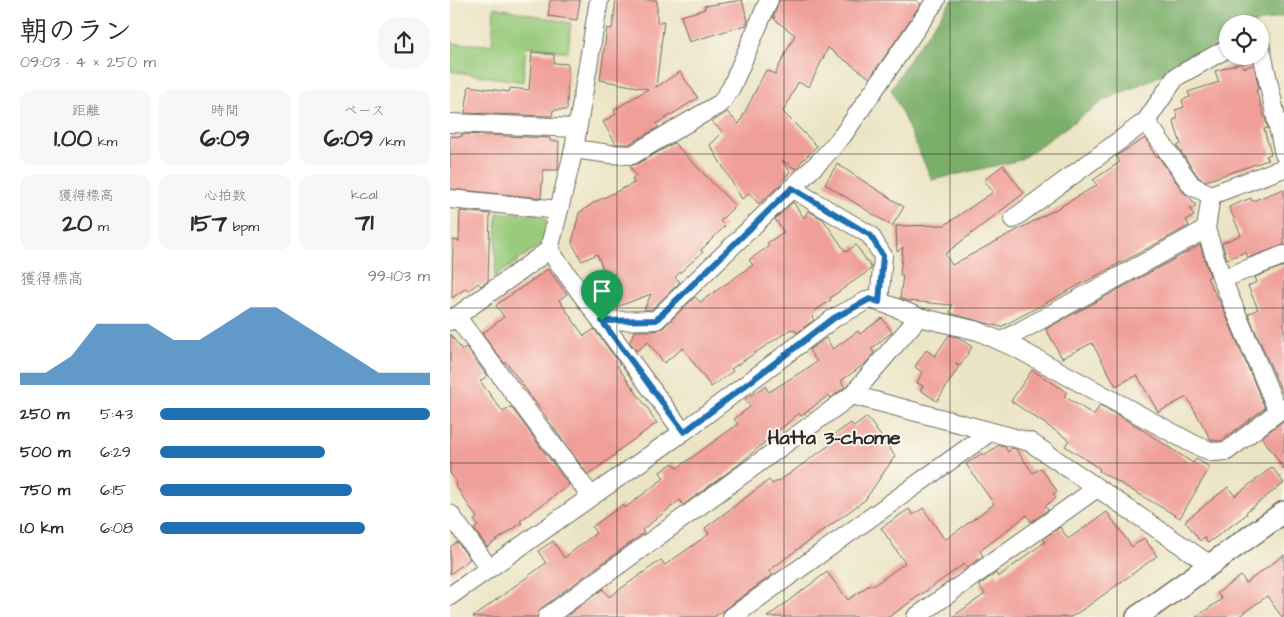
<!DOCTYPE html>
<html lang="ja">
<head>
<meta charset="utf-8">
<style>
  :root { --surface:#fff; --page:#f7f7f7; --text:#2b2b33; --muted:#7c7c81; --accent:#1f6fb2 }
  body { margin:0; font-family:"Architects Daughter","Klee One",sans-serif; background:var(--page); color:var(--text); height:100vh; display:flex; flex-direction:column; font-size:19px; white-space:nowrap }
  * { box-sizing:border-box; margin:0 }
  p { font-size:16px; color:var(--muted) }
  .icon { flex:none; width:28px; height:28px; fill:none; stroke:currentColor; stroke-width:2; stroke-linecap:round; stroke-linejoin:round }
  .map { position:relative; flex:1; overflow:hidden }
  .sheet { display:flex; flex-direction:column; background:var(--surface); width:450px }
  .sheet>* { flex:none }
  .buttons { position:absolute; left:769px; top:15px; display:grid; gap:10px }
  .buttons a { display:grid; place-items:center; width:50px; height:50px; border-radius:50%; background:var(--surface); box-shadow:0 1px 4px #0004; font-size:25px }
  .pin { position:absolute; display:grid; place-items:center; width:42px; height:42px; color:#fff; margin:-51px -21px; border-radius:50% 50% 50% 0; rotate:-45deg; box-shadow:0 0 5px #0007 }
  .pin .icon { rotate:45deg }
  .round { display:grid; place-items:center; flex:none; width:52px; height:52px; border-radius:20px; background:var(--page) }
  .headline { display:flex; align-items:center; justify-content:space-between; height:85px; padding:0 20px }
  h1 { font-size:28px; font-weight:700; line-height:38px }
  .metrics { display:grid; grid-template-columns:repeat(3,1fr); gap:8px; height:85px; padding:5px 20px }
  .metrics div { display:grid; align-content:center; border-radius:12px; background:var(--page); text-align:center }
  .metrics b { font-size:25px; font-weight:700 }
  .metrics small { font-size:14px; font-weight:400 }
  .metrics p { font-size:14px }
  .chart { height:140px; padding:10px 20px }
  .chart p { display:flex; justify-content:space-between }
  .chart svg { width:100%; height:90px; margin-top:5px; fill:var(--accent); opacity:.7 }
  ul { padding:0 20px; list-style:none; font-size:16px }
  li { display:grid; grid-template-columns:80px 60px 1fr; align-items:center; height:38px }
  li i { height:12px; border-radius:6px; background:var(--accent) }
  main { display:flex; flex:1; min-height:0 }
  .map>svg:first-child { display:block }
</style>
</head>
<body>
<main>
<section class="sheet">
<div class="headline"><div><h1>朝のラン</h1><p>09:03 · 4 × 250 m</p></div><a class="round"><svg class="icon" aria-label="share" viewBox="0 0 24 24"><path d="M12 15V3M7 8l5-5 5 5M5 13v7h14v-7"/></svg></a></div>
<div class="metrics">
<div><p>距離</p><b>1.00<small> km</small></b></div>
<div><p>時間</p><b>6:09</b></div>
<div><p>ペース</p><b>6:09<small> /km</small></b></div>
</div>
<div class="metrics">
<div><p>獲得標高</p><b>20<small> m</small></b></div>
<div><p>心拍数</p><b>157<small> bpm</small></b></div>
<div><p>kcal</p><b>71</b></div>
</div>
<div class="chart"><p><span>獲得標高</span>99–103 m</p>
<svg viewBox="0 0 160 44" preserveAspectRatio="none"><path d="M0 44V38L10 38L20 30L30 14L40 14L50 14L60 22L70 22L80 14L90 6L100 6L110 14L120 22L130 30L140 38L150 38L160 38V44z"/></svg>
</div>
<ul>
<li><b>250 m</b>5:43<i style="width:100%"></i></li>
<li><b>500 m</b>6:29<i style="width:61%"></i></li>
<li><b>750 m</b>6:15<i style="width:71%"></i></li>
<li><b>1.0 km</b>6:08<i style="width:76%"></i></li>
</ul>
</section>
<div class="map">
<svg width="834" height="617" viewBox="0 0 834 617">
  <rect width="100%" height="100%" fill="#fbf7ec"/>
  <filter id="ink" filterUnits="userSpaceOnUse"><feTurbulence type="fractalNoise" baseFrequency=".02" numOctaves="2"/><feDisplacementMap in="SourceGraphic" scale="10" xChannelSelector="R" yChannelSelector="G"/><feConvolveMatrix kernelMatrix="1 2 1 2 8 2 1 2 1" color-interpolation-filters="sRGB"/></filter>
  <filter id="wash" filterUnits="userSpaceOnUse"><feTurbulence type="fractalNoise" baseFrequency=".0096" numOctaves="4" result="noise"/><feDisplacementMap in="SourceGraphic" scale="20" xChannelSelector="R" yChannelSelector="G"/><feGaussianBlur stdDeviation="1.12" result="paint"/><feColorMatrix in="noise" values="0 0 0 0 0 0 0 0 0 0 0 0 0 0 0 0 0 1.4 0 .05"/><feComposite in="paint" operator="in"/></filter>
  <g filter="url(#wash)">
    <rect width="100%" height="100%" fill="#ebe4c4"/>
    <path fill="#99cb7b" stroke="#627b53" d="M44 7 121 23 118 52 76 46 73 82 0 71V43L42 45Z
      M47 213 92 214 97 221 95 241 45 277Z"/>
    <path fill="#7aaf6b" stroke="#526d4b" d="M502 0H834V16L803 24H778L777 38 718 72 653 101 570 160 482 180 441 89 462 55Z"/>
    <g id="blocks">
      <path fill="#f09e98" d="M100 0H130L127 20 98 16Z
        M166 0H207V23L214 21 206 87 230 72 248 98 206 124 209 127 179 144H166L153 122 166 114 164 110 198 89 150 80 157 28 162 29Z
        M292 0 298 21 296 25 239 42 231 16 255 9 254 6Z
        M329 0H465L471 4 420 78 378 48 359 87 348 82 333 112 367 146 349 164 350 165 346 169 332 160 340 172 330 183 331 184 309 204 299 193 292 199 260 145 273 132 262 122 277 112 289 124 316 70 325 74 345 35 324 19 325 17 323 18Z
        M82 52 104 54V63L118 64 117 110H103L102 116 15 113 19 86 59 92 60 88 79 90Z
        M791 63 793 68 804 65 809 89 806 90 818 128 814 129 821 154 816 156 818 160 756 181 749 178 727 146 731 144 723 120 728 118 725 110 734 107 732 100 740 97 738 92 769 82 765 71Z
        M12 134 100 138V141H109L108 170H93L91 198 0 189V136L11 137Z
        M695 138 706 157 708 156 733 192 740 197 746 206 740 209 744 216 736 220 739 226 551 327 500 313 502 305 458 301 450 298 453 275H450L453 247 447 252 446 226 495 225 543 192 534 180 553 165 574 193 495 254 502 265 610 207 647 185 643 180 670 162 666 156Z
        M224 143 285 206 270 221 275 226 251 250 253 252 225 277 230 282 202 309 194 310 201 294 164 308 157 290 161 289 147 254 132 261 122 243 129 213 145 202 184 183 182 178 186 176 180 166 187 164Z
        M387 164 454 207 442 226 375 184Z
        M834 189V245L798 258 796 252 777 259 772 243 791 235 779 207 801 198 802 201Z
        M343 202 354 218 358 211 373 219 396 252 406 245 421 267V269L380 298 381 300 363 312 364 315 362 317 364 320 347 333 344 329 342 330 341 329 281 369 283 371 261 387 233 348 214 363 198 342 187 351 180 342 184 331H206L213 328 245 297 250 302 303 265 299 260 319 246 317 243 334 232 325 219Z
        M10 211 40 214 38 281 31 286 28 283 18 291 16 288 2 298 3 240 9 241Z
        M750 245 760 276 757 278 772 306 815 408 771 441 761 440 737 397 708 412 687 375 666 386 642 343 612 358 596 329Z
        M834 266V397L798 314 808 309 798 286 807 282 805 277Z
        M98 269 117 294 109 300 134 336 144 329 170 364 167 366 201 413 200 414 207 423 165 453 166 454 138 475 56 362 54 363 32 334 54 317 46 305Z
        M432 318 442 332 421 349 424 353 416 363 391 381 395 387 381 398 379 395 351 416 349 413 288 465 233 505 230 500 192 530 194 533 91 608 87 617H23L96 563 88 551 103 541 114 558 146 533 142 527 172 505 175 508 214 478 210 472 223 463 227 468 288 424 284 419 300 407 295 399 315 386 319 392 367 362 359 350 376 338 383 349 408 331 410 334Z
        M0 334 12 350 16 347 37 376 30 381 53 412 61 407 119 485 70 521 72 523 37 547 24 529 28 526 24 520 27 518 5 485 7 483 0 473Z
        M499 335 508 337 522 347 510 366 505 363 508 368 487 401 470 390 473 386 467 383 472 372 465 367 476 350 485 356Z
        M582 370 617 392 614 396 644 415 650 405 688 427 743 463 746 459 760 467 730 518 649 471 650 469 615 446 619 440 561 401Z
        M417 417 445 456 415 500 341 554 319 571 322 575 264 617H115L153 589 159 597 211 560 215 565 259 534 255 528 319 480 322 484 332 479 384 442 381 437 401 423 404 427Z
        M834 420V469L812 437Z
        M549 445 554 446 558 452 562 448 566 449 583 473 591 468 607 491 603 494 606 498 595 506 598 510 581 522 577 515 530 551 533 556 517 568 514 564 439 617H317L377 572 398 600 421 584 423 586 455 563 431 528 459 509 463 515 473 508 495 540 544 504 516 464 532 453 534 455Z
        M822 467 834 483 796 512 797 514 758 543 754 537 750 541 735 521 778 487 785 496Z
        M657 512 682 547 694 538 707 556 638 606 621 617H502L535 594 529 585 546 573 548 577 595 542 593 539 610 527 618 539Z
        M7 542 20 559 0 574V547Z
        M834 555V617H832L817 596 788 617H746L772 599 767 593 791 576 796 583Z"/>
    </g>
  </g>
  <g filter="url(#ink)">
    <use href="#blocks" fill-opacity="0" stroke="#6e6c61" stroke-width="1"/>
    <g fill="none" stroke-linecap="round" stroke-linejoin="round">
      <g stroke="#6e6c61" stroke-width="20">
        <path id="minor" d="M810 44 834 154
          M778 48 726 77 696 121 742 186 761 195 834 168
          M0 123 127 128
          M124 149 160 154 182 155 271 103 281 88 319 0
          M341 188 420 235 433 256 429 302
          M761 195 756 229 772 279 828 412
          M0 199 109 210
          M563 219 696 121
          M99 250 233 432
          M772 279 834 255
          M6 316 141 496
          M0 321 99 250 124 149 149 0
          M152 321 206 320 372 159 393 135 486 0
          M552 341 756 229
          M402 395 580 442 759 564
          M0 514 39 568
          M0 596 233 432 384 318 420 299 444 307 469 317 528 331 570 350 745 445 763 452 777 451 834 407
          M97 617 402 395 469 317
          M282 617 540 432
          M466 617 647 488"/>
      </g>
      <g stroke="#6e6c61" stroke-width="24">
        <path id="tertiary" d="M687 617 834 512"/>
      </g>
      <use href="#minor" stroke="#fff" stroke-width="18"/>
      <use href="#tertiary" stroke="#fff" stroke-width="21"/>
    </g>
  </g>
  <g fill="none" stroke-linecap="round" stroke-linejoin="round" filter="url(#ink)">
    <g stroke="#fff" stroke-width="10">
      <path id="route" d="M342 188 420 235 433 256 429 302 420 299 384 318 234 432 152 321 206 320Z"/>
    </g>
    <use href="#route" stroke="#1f6fb2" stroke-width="6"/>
  </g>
  <path fill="none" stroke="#2b2b2b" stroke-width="1" stroke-opacity="0.55" d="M167 0V617M334 0V617M500 0V617M667 0V617M0 154H834M0 308H834M0 463H834"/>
  <g text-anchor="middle" stroke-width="4" stroke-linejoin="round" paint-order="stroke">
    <g font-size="20" font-weight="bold" fill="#2b2b2b" stroke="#fbf7ec">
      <text x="384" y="444">Hatta 3-chome</text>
    </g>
  </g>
</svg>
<div class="buttons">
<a><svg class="icon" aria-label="locate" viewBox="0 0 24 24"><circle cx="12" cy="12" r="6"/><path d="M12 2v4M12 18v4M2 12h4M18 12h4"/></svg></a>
</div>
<div class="pin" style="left:152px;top:321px;background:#1e9e55"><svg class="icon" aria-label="arrive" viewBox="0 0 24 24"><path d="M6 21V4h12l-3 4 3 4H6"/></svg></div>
</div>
</main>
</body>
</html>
